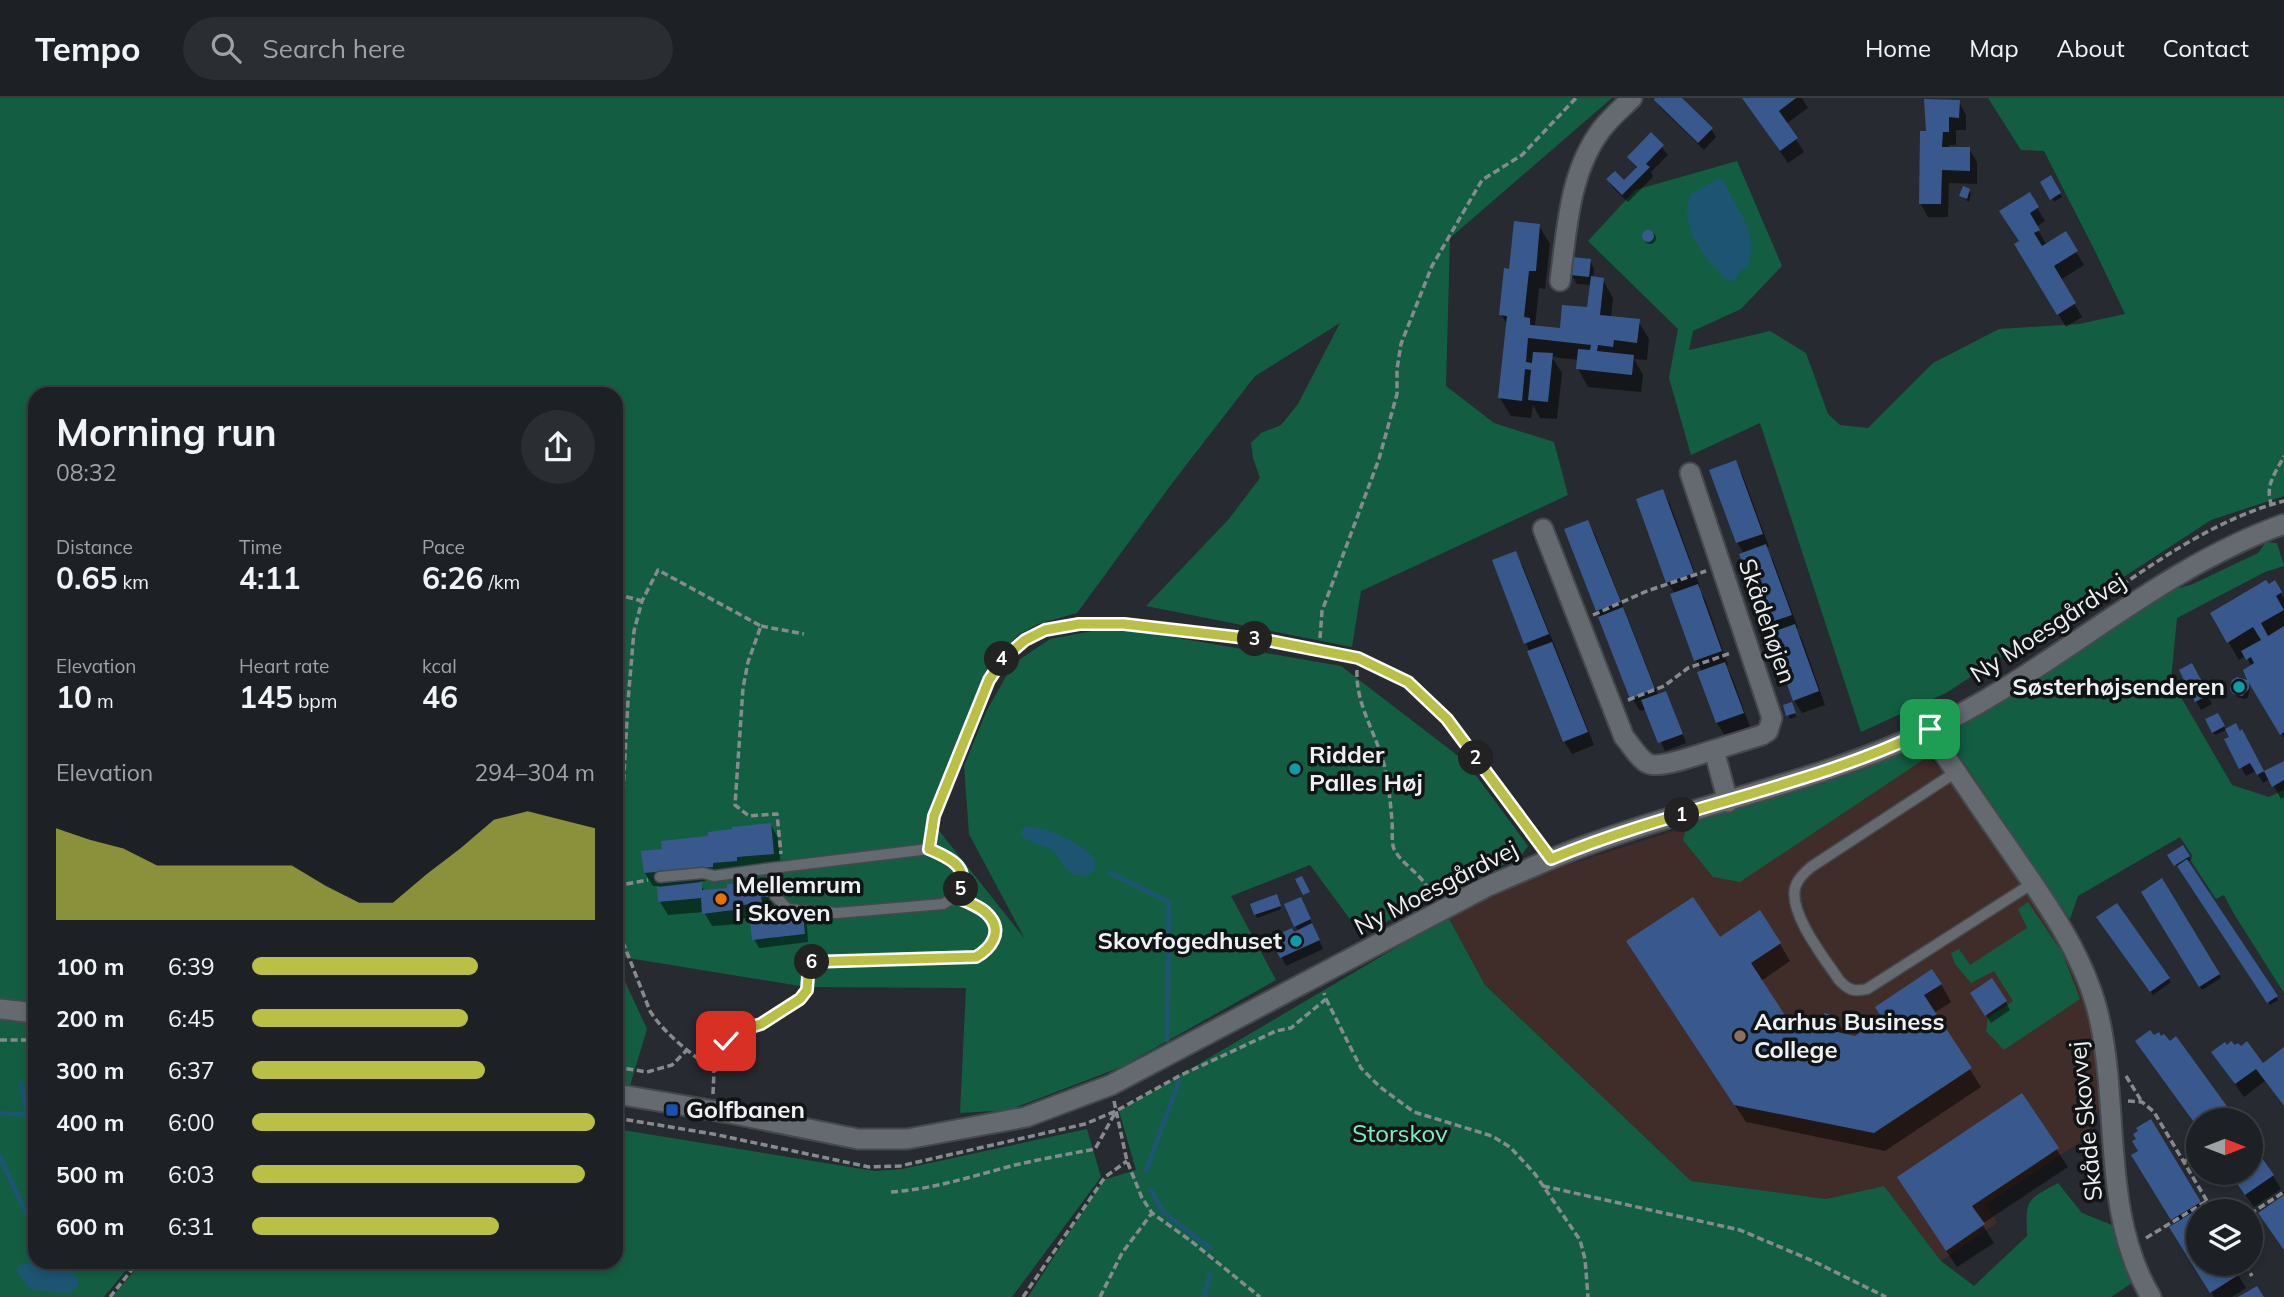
<!DOCTYPE html>
<html lang="en">
<head>
<meta charset="utf-8">
<style>
  :root { --surface:#1d2024; --page:#2a2d31; --text:#f1f3f6; --muted:#a0a3a6; --line:#3b3e41; --accent:#bac046 }
  body { margin:0; font-family:Mulish,sans-serif; background:var(--page); color:var(--text); height:100vh; display:flex; flex-direction:column; font-size:26px; white-space:nowrap }
  * { box-sizing:border-box; margin:0 }
  p { font-size:23px; color:var(--muted) }
  .icon { flex:none; width:38px; height:38px; fill:none; stroke:currentColor; stroke-width:2; stroke-linecap:round; stroke-linejoin:round }
  .map { position:relative; flex:1; overflow:hidden }
  .sheet { position:absolute; left:28px; top:289px; width:595px; height:882px; display:flex; flex-direction:column; background:var(--surface); border-radius:21px; box-shadow:0 4px 10px #0003,0 0 0 2px var(--line) }
  .sheet>* { flex:none }
  .needle { width:46px; rotate:90deg }
  .fabs { position:absolute; left:2186px; top:1010px; display:grid; gap:14px }
  .fabs a { display:grid; place-items:center; width:77px; height:77px; border-radius:50%; background:var(--surface); box-shadow:0 4px 10px #0003,0 0 0 2px var(--line); font-size:35px }
  .pin { position:absolute; display:grid; place-items:center; width:60px; height:60px; color:#fff; margin:-30px; border-radius:14px; box-shadow:0 4px 10px #0006 }
  .km { position:absolute; width:35px; height:35px; margin:-18px; border-radius:50%; background:#222; color:#fff; font-size:19px; line-height:35px; text-align:center }
  .round { display:grid; place-items:center; flex:none; width:74px; height:74px; border-radius:37px; background:var(--page) }
  .head { display:flex; align-items:center; justify-content:space-between; height:119px; padding:0 28px }
  h1 { font-size:38px; font-weight:700; line-height:52px }
  .stats { display:grid; grid-template-columns:repeat(3,1fr); gap:10px; height:119px; padding:7px 28px }
  .stats div { display:grid; align-content:center }
  .stats b { font-size:30px; font-weight:700 }
  .stats small { font-size:19px; font-weight:400 }
  .stats p { font-size:19px }
  .chart { height:196px; padding:14px 28px }
  .chart p { display:flex; justify-content:space-between }
  .chart svg { width:100%; height:126px; margin-top:7px; fill:var(--accent); opacity:.7 }
  ul { padding:0 28px; list-style:none; font-size:23px }
  li { display:grid; grid-template-columns:112px 84px 1fr; align-items:center; height:52px }
  li i { height:18px; border-radius:9px; background:var(--accent) }
  header { display:flex; align-items:center; gap:42px; box-sizing:border-box; height:98px; padding:0 35px; background:var(--surface); border-bottom:2px solid var(--line) }
  header strong { font-size:33px }
  nav { display:flex; gap:38px; margin-inline-start:auto; font-size:24px }
  .search { width:490px; height:63px; background:var(--page); display:flex; align-items:center; gap:18px; box-sizing:border-box; padding:0 24px; border-radius:38px; color:var(--muted); font-size:26px }
  .map>svg:first-child { display:block }
</style>
</head>
<body>
<header>
<strong>Tempo</strong>
<div class="search"><svg class="icon" aria-label="search" viewBox="0 0 24 24"><circle cx="10" cy="10" r="6"/><path d="M15 15l6 6"/></svg>Search here</div>
<nav><a>Home</a><a>Map</a><a>About</a><a>Contact</a></nav>
</header>
<div class="map">
<svg width="2284" height="1199" viewBox="0 0 2284 1199">
  <rect width="100%" height="100%" fill="#272a30"/>
  <path fill="#402c29" d="M1919 651 1955 685 2066 856 2092 922 2106 995 2085 1041 1986 1106 1997 1125 1941 1163 1884 1088 1826 1101 1691 1083 1485 887 1448 819 1529 779 1815 688Z"/>
  <path fill="#135e42" d="M0 0H1612L1450 140 1446 288 1494 325 1554 344 1568 397 1361 493 1352 549 1146 508 1228 422 1260 380 1253 360 1251 345 1261 335 1281 327 1298 306 1340 225 1255 278 1173 384 1077 515 1038 526 1018 537 993 563 983 581 929 720 1025 841 969 736 964 668 986 614 1013 566 1050 541 1103 531 1143 534 1341 568 1466 664 1528 748 1521 758 1361 836 1310 767 1231 798 1276 882 1121 969 1009 1012 960 1015 966 890 806 889 616 858V296H35V1164H133L104 1199H0Z
    M1988 0H2284V398L2211 422 1946 595 1861 634 1760 325 1691 357 1669 280 1678 231 1588 143 1635 92 1737 63 1782 168 1741 211 1693 233 1689 252 1770 233 1806 255 1828 316 1840 327 1868 330 1933 265 1999 231 2079 226 2125 216 2095 153 2044 53 2021 52Z
    M2266 444 2277 445 2284 468 2265 474 2177 520 2171 582 2232 687 2269 699 2284 692V895L2234 816 2224 797 2216 801 2191 763 2192 757 2180 739 2078 798 2070 821 1958 656 1951 641 1956 626 2165 494 2193 486 2258 455Z
    M1910 651 1920 654 1923 662 1740 784 1713 779 1683 742 1688 725Z
    M2028 804 2062 854 2080 901 2004 952 1986 933 1988 920 2013 903 1994 873 1971 885 1955 866 1951 855 1959 851 1970 867 2027 830 2018 811Z
    M1448 819 1485 887 1691 1083 1826 1101 1884 1088 1941 1163 1974 1188 2027 1138C2026 1101 2025 1103 2058 1085L2082 1115 2112 1127 2132 1185 2111 1199H1028L1103 1082 1136 1072 1119 1013Z
    M616 864 647 931 622 1014H616Z
    M616 1031 875 1073 902 1071 1087 1031 1101 1079 1012 1199H112L142 1164H616Z"/>
  <path fill="#1d5472" d="M1718 81 1724 83C1738 118 1757 125 1749 168L1740 173 1735 183 1727 182C1707 163 1676 126 1691 96Z
    M1026 728C1051 731 1078 743 1095 761V772L1088 778C1058 777 1067 760 1048 750 1039 746 1030 744 1021 739V733Z
    M30 1165 66 1166 77 1180V1190L67 1196 30 1191 16 1172 21 1167Z"/>
  <path fill="#0007" d="M1658 0H1680L1711 31 1716 39 1704 52 1661 10 1656 2Z
    M1743 0H1802L1808 10 1786 26 1804 54 1788 65Z
    M1959 4 1966 17V32H1956V47H1949V51H1969L1977 64V86L1949 85 1948 119H1928L1920 105 1928 35Z
    M1651 36 1668 57 1651 74 1653 79 1628 104 1613 90 1608 82 1624 84 1637 71 1629 59Z
    M2050 79 2062 99 2054 104 2042 84Z
    M1969 93 1971 96 1969 104 1961 98Z
    M2029 96 2045 123 2036 129 2047 147 2065 136 2084 167 2060 182 2082 219 2066 229 2016 147 2021 144Z
    M1539 128 1550 146 1545 191 1539 190 1535 229 1562 232 1589 211 1591 187 1577 186 1572 177 1590 162 1594 171 1593 181 1603 182 1613 200 1611 220 1638 223 1649 241 1647 262 1634 261 1643 277 1641 294 1588 289 1578 271 1579 262 1552 259 1562 275 1557 321 1540 320 1533 307 1531 320 1511 318 1500 300 1508 228 1501 216 1511 173Z
    M1644 140a6 6 0 1 1 12 0a6 6 0 1 1-12 0Z
    M1735 365 1743 378 1769 449 1766 450 1773 462 1798 530 1796 531 1802 541 1825 607 1802 615 1794 602 1772 536 1766 526 1741 457 1744 456 1737 444Z
    M1663 393 1670 406 1700 489 1698 490 1705 501 1728 567 1726 568 1732 579 1750 629 1725 638 1717 625 1700 575 1702 574 1696 562 1672 497 1675 496 1668 485 1638 402Z
    M1588 424 1595 437 1658 597 1670 603 1686 645 1665 653 1647 611 1640 613 1632 600 1597 512Z
    M1515 455 1523 468 1594 647 1572 656 1564 643 1526 545Z
    M2274 484 2284 501V640L2246 572 2252 569 2246 558 2239 562 2212 516Z
    M2181 573 2196 576 2212 606 2201 612Z
    M2245 583 2250 591 2248 599 2245 601 2237 599 2232 591Z
    M1785 608 1794 610 1796 619 1790 621Z
    M2218 617 2226 632 2215 637 2207 622Z
    M2241 634 2263 675 2284 665V699L2281 701 2270 681 2263 685 2256 673 2246 678 2226 642Z
    M771 727 778 740 781 769 699 784 705 794 765 785 773 798 774 812H768V818L740 821V826L712 828 704 814 668 817 660 804 659 788H653L645 775 643 755 664 753 710 740Z
    M2182 749 2190 762 2187 764 2278 902 2270 907 2170 757Z
    M2162 783 2221 880 2202 892 2143 794Z
    M1278 802 1281 811 1257 820 1252 807Z
    M1305 809 1323 851 1286 868 1275 845 1299 834 1295 828Z
    M802 818 807 827 808 844 759 850 754 841Z
    M2101 823 2169 881 2171 884 2153 897Z
    M1719 841 1780 846 1790 863 1761 883 1789 926 1823 933 1835 919 1846 938 1855 940 1941 886 1951 904 1934 915 1981 989 1885 1053 1746 1024 1639 862Z
    M1977 903 2006 904 2010 912 1991 925Z
    M2154 940 2235 1022H2198V1031L2138 943Z
    M2284 951V1008L2265 983 2244 999 2213 955 2263 967Z
    M2022 998 2068 1069 1982 1126 1994 1145 1957 1169 1909 1097Z
    M2150 1023 2205 1113H2198V1166H2231L2246 1190 2232 1199H2214L2172 1130 2176 1127 2134 1058 2140 1054Z
    M2229 1074 2273 1078 2281 1091 2254 1109Z"/>
  <g fill="none" stroke-linecap="round" stroke-linejoin="round">
    <path stroke="#1d5472" stroke-width="5" d="M1110 775 1169 804 1167 942
      M21 985 27 1018 35 1035
      M0 1015 35 1017
      M0 1059 35 1134
      M1146 1073 1179 983
      M1151 1092 1163 1114 1210 1150
      M1204 1199 1210 1175"/>
  </g>
  <path fill="#39598e" d="M1655 0H1682L1713 30 1698 45 1654 2Z
    M1742 0H1796L1779 13 1798 40 1780 53Z
    M1924 1 1960 2 1959 20 1949 19V34H1943L1942 49H1970V73L1942 72 1941 106H1919L1920 33H1926Z
    M1651 34 1664 47 1646 66 1650 69 1622 97 1606 81 1615 73 1624 82 1637 69 1627 59Z
    M2051 77 2061 95 2050 102 2040 84Z
    M1963 88 1970 91 1967 101 1959 98Z
    M2030 94 2039 109 2030 115 2040 132 2034 135 2042 148 2066 133 2078 153 2054 168 2076 205 2057 217 2014 146 2019 143 1999 113Z
    M1514 123 1540 126 1536 173H1529L1524 219 1530 220V227L1560 230 1562 207 1587 209 1591 178 1604 180 1600 217 1640 221 1637 245 1614 242 1613 249 1598 247 1597 253 1634 257 1632 277 1576 271 1578 251 1590 252 1591 247 1528 240 1526 264 1532 265 1533 254 1553 255 1548 304 1528 302 1531 272 1525 271 1522 303 1498 300 1507 218 1499 217 1504 170 1509 171Z
    M1642 138a6 6 0 1 1 12 0a6 6 0 1 1-12 0Z
    M1572 159 1591 161 1589 179 1570 177Z
    M1736 362 1763 436 1736 445 1709 372Z
    M1663 391 1694 475 1666 485 1636 401Z
    M1588 422 1621 504 1596 513 1564 431Z
    M1766 446 1792 517 1765 526 1739 456Z
    M1516 453 1549 536 1524 546 1492 462Z
    M2266 482 2269 486 2275 482 2282 494 2276 498 2284 512 2261 525 2268 538 2284 528V634L2280 637 2249 585V591L2242 598 2233 596 2230 591 2232 582 2237 579 2247 582 2243 572 2254 565 2251 559 2246 562 2241 553 2261 542 2253 529 2227 545 2210 515Z
    M1698 486 1722 553 1694 563 1670 496Z
    M1623 509 1655 591 1630 601 1598 519Z
    M1795 526 1819 593 1793 603 1769 535Z
    M1552 544 1588 634 1563 644 1527 553Z
    M1725 564 1744 615 1716 625 1697 574Z
    M2192 565 2209 597 2195 604 2179 572Z
    M1666 593 1683 636 1658 645 1641 602Z
    M1792 604 1796 615 1786 618 1783 607Z
    M2218 615 2225 628 2212 635 2205 621Z
    M2236 625 2240 633 2242 631 2264 673 2257 677 2250 665 2239 671 2224 641 2229 639 2225 631Z
    M2284 663V682L2272 689 2264 673Z
    M771 725 774 756 737 759V763L713 765V769L644 775 641 753 662 751 661 743 708 738V734L732 731V729Z
    M2183 747 2190 758 2174 768 2167 757Z
    M2187 761 2278 898 2267 905 2177 768Z
    M1302 778 1310 794 1303 797 1295 781Z
    M2162 780 2220 876 2199 889 2141 794Z
    M766 783 768 799H761L762 805 733 808V812L702 816 701 800 658 804 657 789 702 784V792L727 790V786Z
    M1277 796 1281 808 1254 817 1250 806Z
    M1301 799 1311 821 1294 829 1284 806Z
    M1693 799 1720 839 1760 812 1781 845 1751 865 1790 925 1821 931 1824 915 1836 918 1833 933 1855 938 1882 920 1875 909 1932 871 1942 886 1924 897 1972 970 1874 1035 1734 1007 1626 843Z
    M2117 805 2170 880 2150 894 2096 819Z
    M803 816 805 836 752 842 750 822Z
    M1312 825 1320 842 1280 860 1272 844 1284 838 1283 834 1292 830 1294 834Z
    M1992 880 2007 903 1985 918 1970 895Z
    M2150 932 2154 937 2159 934 2161 938 2164 936 2170 943 2176 938 2237 1022H2198V1030L2135 943Z
    M2231 943 2235 947 2238 945 2241 948 2247 943 2263 965 2284 949V1008L2256 971 2235 986 2211 954 2225 944 2227 947Z
    M2022 995 2059 1050 1972 1108 1985 1126 1946 1153 1897 1079Z
    M2151 1021 2201 1104 2171 1122 2131 1057 2138 1053 2132 1043 2136 1041 2133 1036 2138 1033 2136 1030Z
    M2250 1043 2274 1077 2245 1097 2229 1074H2250Z
    M2284 1097V1152L2258 1115Z
    M2198 1111V1166H2234L2240 1176 2210 1195 2169 1129Z
    M2257 1188 2264 1199H2238Z"/>
  <g fill="none" stroke-linecap="round" stroke-linejoin="round">
    <g stroke="#45484d" stroke-width="13">
      <path id="service" d="M1956 674 1811 769C1805 774 1797 781 1795 790 1789 816 1825 861 1839 882 1848 892 1854 894 1867 891L2033 785
        M929 751C958 764 983 785 943 806L837 815 788 811 775 798 772 770 929 751 934 718 989 582 1003 561 1025 542 1045 532 1079 526H1124L1271 543 1358 560 1408 584 1447 621 1551 761
        M660 779 703 775 714 778 772 770
        M809 864 976 859C990 851 1003 835 990 819 983 809 967 804 956 799"/>
    </g>
    <g stroke="#45484d" stroke-width="23">
      <path id="minor" d="M1560 183C1567 131 1569 75 1601 32 1610 20 1622 10 1632 0
        M1690 375 1772 620 1768 633 1762 637 1714 652 1728 704
        M1543 431 1624 639C1631 647 1638 660 1647 665 1659 672 1699 656 1714 652
        M1928 632C1956 674 1984 715 2012 755 2047 806 2085 858 2099 919 2120 1011 2101 1115 2151 1199
        M0 911 35 915
        M616 996 734 1016 858 1041H907L1026 1019 1111 987 1486 789 1551 761"/>
    </g>
    <g stroke="#45484d" stroke-width="23">
      <path id="tertiary" d="M1551 761C1674 710 1807 689 1927 633 2052 574 2153 473 2284 426"/>
    </g>
    <path stroke="#878a8e" stroke-width="3.5" stroke-dasharray="7 3.5" stroke-linecap="butt" d="M2272 408C2264 388 2275 376 2284 358
      M616 496 642 503
      M2096 505C2154 465 2215 421 2284 403
      M1593 517 1647 493 1706 473
      M761 528 804 536
      M1320 540 1322 513 1379 361 1397 296V271L1401 246 1432 168 1482 82 1522 57 1576 0
      M1357 572C1355 609 1380 640 1386 676 1389 692 1391 708 1392 724 1393 733 1391 743 1394 751 1403 769 1426 777 1430 798
      M1628 602 1664 588 1688 570 1731 555
      M616 605 628 606
      M616 788 648 782
      M1326 901 1361 970 1380 989 1414 1014 1492 1038 1510 1049 1535 1076 1580 1142 1585 1161 1588 1199
      M0 942H35
      M616 969 647 974 672 967 688 951
      M714 973 718 971 721 951 726 943 735 934 761 926 800 901 807 892 808 875
      M2126 978 2142 1004
      M713 996 714 973C691 955 666 938 650 913L622 842 621 733 628 603 634 533 642 503 658 472 761 528 748 564 743 590 735 707 749 718 777 716 781 756
      M1114 1003 1127 1063 1142 1100 1152 1115 1191 1143 1260 1199
      M2128 1003 2142 1004 2154 1014 2213 1113
      M616 1020 713 1036 869 1069 900 1068 1085 1026 1116 1013 1179 978 1276 933 1291 930 1326 901 1324 895
      M2243 1022 2247 1019
      M2184 1064 2198 1054
      M1543 1088 1740 1132 1813 1163 1886 1199
      M891 1094C934 1091 973 1078 1015 1067 1041 1061 1069 1056 1095 1051L1115 1015
      M2250 1116 2284 1094
      M2146 1140 2207 1103
      M2245 1166 2252 1178
      M110 1199 138 1164
      M1023 1199 1105 1079 1127 1063
      M1100 1199 1122 1155 1152 1115"/>
    <use href="#service" stroke="#656970" stroke-width="10"/>
    <use href="#minor" stroke="#656970" stroke-width="19"/>
    <use href="#tertiary" stroke="#656970" stroke-width="19"/>
  </g>
  <g fill="none" stroke-linecap="round" stroke-linejoin="round">
    <g stroke="#fff" stroke-width="14">
      <path id="route" d="M726 943 735 934 761 926 800 901 807 892 809 864 976 859C990 851 1003 835 990 819 983 809 967 804 956 799 973 771 953 761 929 751L934 718 989 582 1003 561 1025 542 1045 532 1079 526H1124L1271 543 1358 560 1408 584 1447 621 1551 761C1675 709 1809 690 1930 631"/>
    </g>
    <use href="#route" stroke="#bac046" stroke-width="9"/>
  </g>
  <g fill="#0f9aa8" stroke="#111315" stroke-width="2.5">
    <circle cx="2239" cy="589" r="7"/>
    <circle cx="1295" cy="671" r="7"/>
    <circle cx="1296" cy="843" r="7"/>
  </g>
  <circle fill="#e8710a" stroke="#111315" stroke-width="2.5" cx="721" cy="801" r="7"/>
  <circle fill="#8d6e63" stroke="#111315" stroke-width="2.5" cx="1740" cy="938" r="7"/>
  <rect fill="#1a4fb4" stroke="#111315" stroke-width="2.5" x="665" y="1005" width="14" height="14" rx="3.5"/>
  <g text-anchor="middle" stroke-width="7" stroke-linejoin="round" paint-order="stroke">
    <g font-size="24" fill="#eef1f4" stroke="#111315">
      <text transform="translate(1767 523) rotate(71)" y="8">Skådehøjen</text>
      <text transform="translate(2048 530) rotate(-33)" y="8">Ny Moesgårdvej</text>
      <text transform="translate(1436 790) rotate(-27)" y="8">Ny Moesgårdvej</text>
      <text transform="translate(2086 1023) rotate(-96)" y="8">Skåde Skovvej</text>
    </g>
    <g font-size="24" font-weight="bold" fill="#eef1f4" stroke="#111315" text-anchor="start">
      <text x="2225" y="597" text-anchor="end">Søsterhøjsenderen</text>
      <text x="1309" y="665">Ridder<tspan x="1309" dy="28">Palles Høj</tspan></text>
      <text x="735" y="795">Mellemrum<tspan x="735" dy="28">i Skoven</tspan></text>
      <text x="1282" y="851" text-anchor="end">Skovfogedhuset</text>
      <text x="1754" y="932">Aarhus Business<tspan x="1754" dy="28">College</tspan></text>
      <text x="686" y="1020">Golfbanen</text>
    </g>
    <g font-size="24" fill="#80eebc" stroke="#111315">
      <text x="1400" y="1044">Storskov</text>
    </g>
  </g>
</svg>
<div class="fabs">
<a><svg class="needle" viewBox="-14 -14 28 28"><path d="M0-13l5 13h-10z" fill="#e53935"/><path d="M0 13l5-13h-10z" fill="#a0a3a6"/></svg></a>
<a><svg class="icon" aria-label="layers" viewBox="0 0 24 24"><path d="M12 4l9 5-9 5-9-5zM3 14l9 5 9-5"/></svg></a>
</div>
<div class="pin" style="left:1930px;top:631px;background:#1e9e55"><svg class="icon" aria-label="arrive" viewBox="0 0 24 24"><path d="M6 21V4h12l-3 4 3 4H6"/></svg></div>
<div class="pin" style="left:726px;top:943px;background:#d93025"><svg class="icon" aria-label="check" viewBox="0 0 24 24"><path d="M5 12l5 5 9-10"/></svg></div>
<b class="km" style="left:1682px;top:717px">1</b>
<b class="km" style="left:1476px;top:660px">2</b>
<b class="km" style="left:1255px;top:541px">3</b>
<b class="km" style="left:1002px;top:561px">4</b>
<b class="km" style="left:961px;top:791px">5</b>
<b class="km" style="left:812px;top:864px">6</b>
<section class="sheet">
<div class="head"><div><h1>Morning run</h1><p>08:32</p></div><a class="round"><svg class="icon" aria-label="share" viewBox="0 0 24 24"><path d="M12 15V3M7 8l5-5 5 5M5 13v7h14v-7"/></svg></a></div>
<div class="stats">
<div><p>Distance</p><b>0.65<small> km</small></b></div>
<div><p>Time</p><b>4:11</b></div>
<div><p>Pace</p><b>6:26<small> /km</small></b></div>
</div>
<div class="stats">
<div><p>Elevation</p><b>10<small> m</small></b></div>
<div><p>Heart rate</p><b>145<small> bpm</small></b></div>
<div><p>kcal</p><b>46</b></div>
</div>
<div class="chart"><p><span>Elevation</span>294–304 m</p>
<svg viewBox="0 0 160 44" preserveAspectRatio="none"><path d="M0 44V12L10 16L20 19L30 25L40 25L50 25L60 25L70 25L80 32L90 38L100 38L110 28L120 19L130 9L140 6L150 9L160 12V44z"/></svg>
</div>
<ul>
<li><b>100 m</b>6:39<i style="width:66%"></i></li>
<li><b>200 m</b>6:45<i style="width:63%"></i></li>
<li><b>300 m</b>6:37<i style="width:68%"></i></li>
<li><b>400 m</b>6:00<i style="width:100%"></i></li>
<li><b>500 m</b>6:03<i style="width:97%"></i></li>
<li><b>600 m</b>6:31<i style="width:72%"></i></li>
</ul>
</section>
</div>
</body>
</html>
